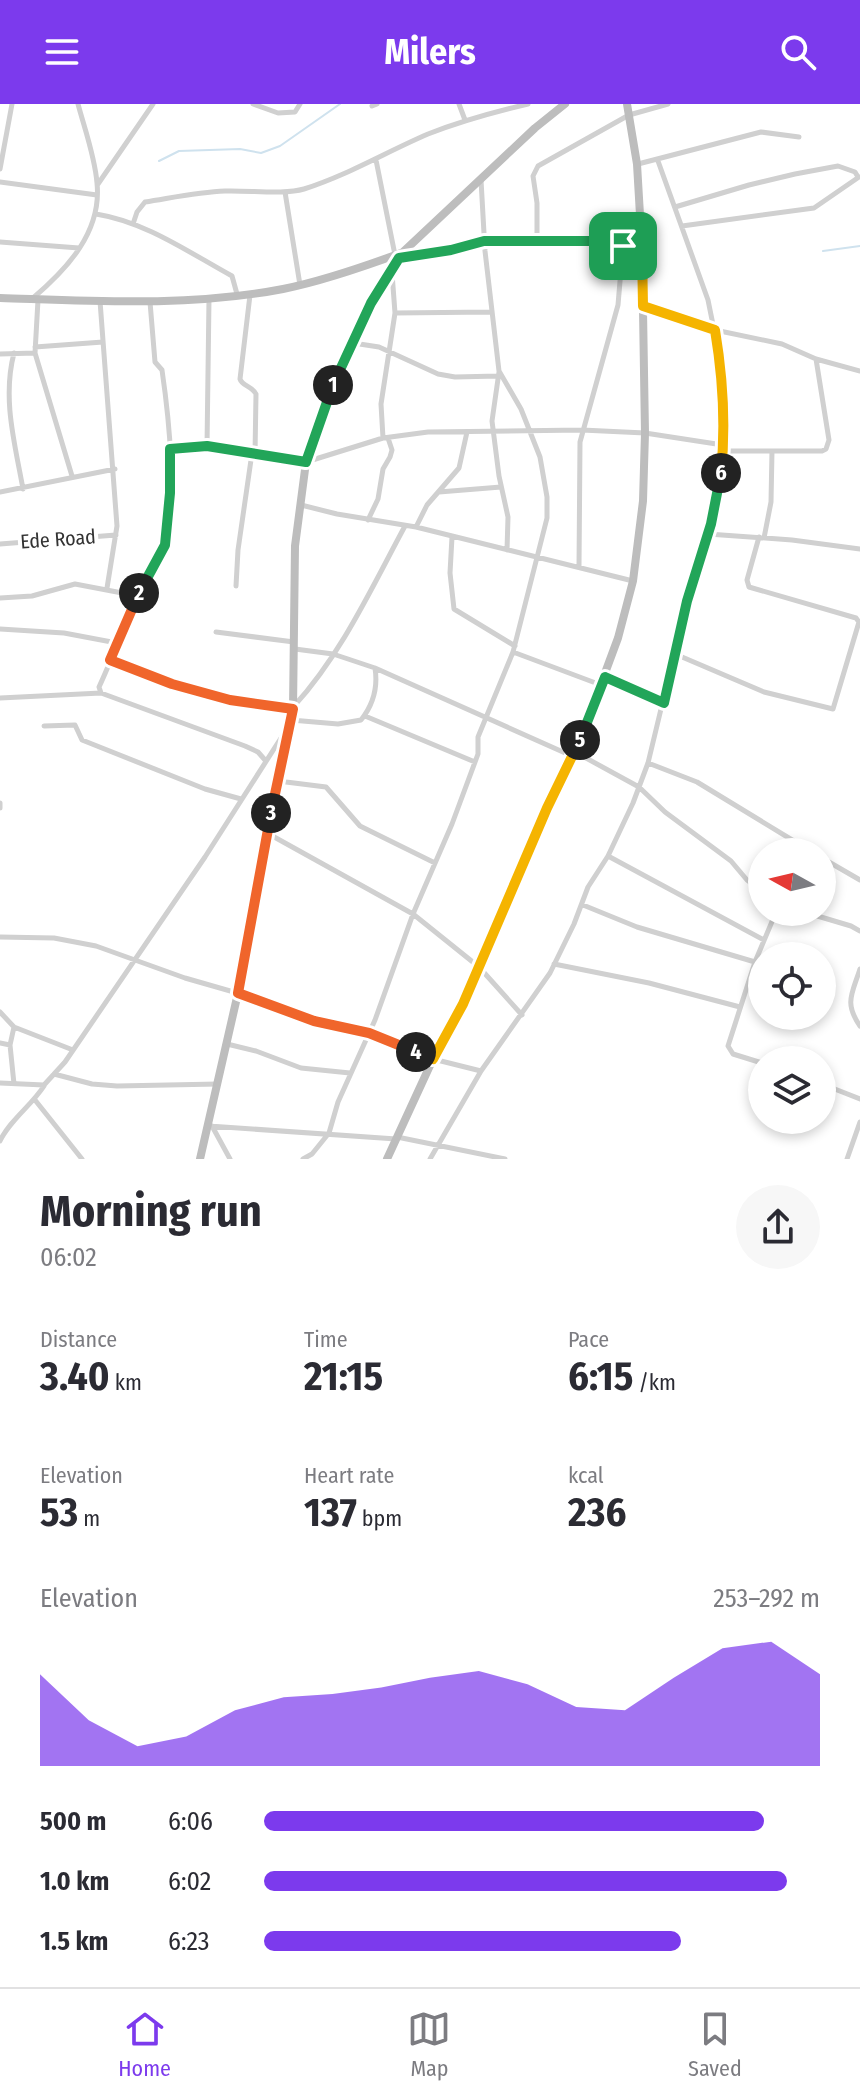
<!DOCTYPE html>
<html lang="en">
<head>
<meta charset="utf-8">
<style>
  :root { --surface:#fff; --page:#f7f7f7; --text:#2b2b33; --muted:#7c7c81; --line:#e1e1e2; --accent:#7c3aed }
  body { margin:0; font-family:"Fira Sans Condensed",sans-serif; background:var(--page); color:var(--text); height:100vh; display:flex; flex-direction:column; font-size:30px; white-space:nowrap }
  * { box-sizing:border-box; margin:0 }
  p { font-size:26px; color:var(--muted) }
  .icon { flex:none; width:44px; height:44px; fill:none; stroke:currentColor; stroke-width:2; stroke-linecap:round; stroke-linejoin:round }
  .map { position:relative; height:1055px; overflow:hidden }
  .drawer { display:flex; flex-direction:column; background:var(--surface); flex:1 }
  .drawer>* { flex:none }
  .needle { width:52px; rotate:278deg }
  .buttons { position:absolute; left:748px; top:734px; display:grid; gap:16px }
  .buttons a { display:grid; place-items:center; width:88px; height:88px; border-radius:50%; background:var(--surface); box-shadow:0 4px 12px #0003; font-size:40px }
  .pin { position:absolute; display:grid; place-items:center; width:68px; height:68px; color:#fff; margin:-34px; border-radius:16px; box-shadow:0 4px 12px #0006 }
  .km { position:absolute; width:40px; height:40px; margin:-20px; border-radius:50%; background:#222; color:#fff; font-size:22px; line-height:40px; text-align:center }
  .round { display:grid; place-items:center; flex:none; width:84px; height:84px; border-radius:42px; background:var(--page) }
  .summary { display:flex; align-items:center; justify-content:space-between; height:136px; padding:0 40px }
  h1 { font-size:44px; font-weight:700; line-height:60px }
  .figures { display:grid; grid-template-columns:repeat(3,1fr); gap:12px; height:136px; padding:8px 40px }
  .figures div { display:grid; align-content:center }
  .figures b { font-size:40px; font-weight:700 }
  .figures small { font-size:22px; font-weight:400 }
  .figures p { font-size:22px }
  .chart { height:224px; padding:16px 40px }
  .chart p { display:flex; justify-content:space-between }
  .chart svg { width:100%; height:144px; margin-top:8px; fill:var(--accent); opacity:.7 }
  ul { padding:0 40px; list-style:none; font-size:26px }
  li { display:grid; grid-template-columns:128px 96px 1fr; align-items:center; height:60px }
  li i { height:20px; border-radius:10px; background:var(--accent) }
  header { display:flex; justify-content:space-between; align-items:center; height:104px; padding:0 40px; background:var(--accent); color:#fff; font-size:36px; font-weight:700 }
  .tabs { display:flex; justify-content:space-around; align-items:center; height:112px; border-top:2px solid var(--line); background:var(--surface); font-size:22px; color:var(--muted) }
  .tabs a { display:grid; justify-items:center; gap:4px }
  .tabs .selected { color:var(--accent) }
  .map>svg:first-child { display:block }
</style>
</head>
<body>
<header><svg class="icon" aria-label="menu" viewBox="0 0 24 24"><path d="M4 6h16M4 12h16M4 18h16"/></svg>Milers<svg class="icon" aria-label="search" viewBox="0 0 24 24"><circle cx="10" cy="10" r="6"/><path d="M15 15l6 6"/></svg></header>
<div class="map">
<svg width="860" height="1055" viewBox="0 0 860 1055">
  <rect width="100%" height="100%" fill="#fff"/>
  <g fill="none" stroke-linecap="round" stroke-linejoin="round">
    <path stroke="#cfe2ee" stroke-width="2" d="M159 57 179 47 240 45 261 49 280 42 340 0
      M823 147 860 142"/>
    <path stroke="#d0d0d0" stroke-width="5" d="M253 0 278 9 295 8 300 0
      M459 0 465 16
      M372 2 377 0
      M376 56 395 151
      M638 60 761 28 799 33
      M0 65 12 0
      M0 78 97 91
      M98 80 153 0
      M285 88 300 181
      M675 103 749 81 795 70 838 62 855 68 858 73
      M96 110C146 118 188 148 232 172L237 190
      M133 120 137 108 145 98C171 94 198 88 225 87 248 86 284 91 304 85 348 71 386 48 428 30 461 17 494 8 528 0
      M682 122 814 104 859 73
      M537 137V99L533 72 538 62 629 11 668 0
      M0 138 79 144
      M399 154 422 152 484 137H593L642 145
      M250 191 240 275C242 282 252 282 256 290L255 350
      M33 194C67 165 102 128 97 79 95 53 85 26 78 0
      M38 196 35 249 72 372
      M100 197 117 422 107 484
      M643 202 715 226 782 240 816 255 860 267
      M395 209 491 208
      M353 239 379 243 438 270 455 273 498 272
      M35 243 103 238
      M14 249C2 295 15 340 23 385
      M0 250 35 249
      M499 268 492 317 499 372 508 413 507 446
      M383 334 381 300 395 209 392 169
      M207 342 209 195
      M170 345 207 342 306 358 383 334 428 328 582 326 645 329 723 341
      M722 347H822L826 345 829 336 816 255
      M0 388 115 365
      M439 388 501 383
      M301 401 337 410 416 423 633 477
      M368 416 378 395 383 365 390 353 392 346 388 334
      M416 423 427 401 459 364 467 328
      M708 430 792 436 860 445
      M452 433 450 469 454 505 515 542
      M764 434 771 398 772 347
      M0 440 116 431
      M579 463 580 338 618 201 623 142
      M236 482 238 446 252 349
      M0 494 32 492 75 480 138 492
      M0 525 64 529 117 539
      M216 528 294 538
      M295 545 333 550 375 564 572 652
      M513 548 601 581
      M675 550 764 588 833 605 859 518 856 514 749 483 747 476 759 433
      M110 556 172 580 230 596 293 605
      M605 573 664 599
      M101 589 99 583C114 551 125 518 140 487 147 473 160 456 164 444 178 398 169 314 162 266L155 258 150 198
      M0 594 101 589 245 642 258 648 265 656
      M294 602C341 551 372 483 405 422
      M365 612 475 658
      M291 616 338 620 361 616C373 601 378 583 375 564
      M44 622 75 621 82 636 205 685 241 695
      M575 648 639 683 665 708 731 757 747 776 762 787
      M648 659 697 678 812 748
      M278 677 326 683 360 722 435 759
      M0 699V704
      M267 729 413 810 479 863 522 911
      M608 752 764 836
      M822 754 860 776
      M583 801 637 823 755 858
      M804 808 851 822 860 827
      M0 833 54 834 96 842 185 874 272 899 314 917 369 929 433 955 481 967
      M554 860 649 879 740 903
      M860 865C852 890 844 899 860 922
      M0 908 14 923 73 946
      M14 923 10 941 14 980
      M0 939 10 941
      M227 940 256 947 301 964 350 969
      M762 959 733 950 728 942 755 858 776 808
      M54 970 92 980 117 982 218 980
      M0 979 44 981 65 958 205 753 288 623
      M822 980 860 995
      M35 996 82 1055
      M209 1022 396 1035
      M212 1022 230 1055
      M397 1033 505 1055
      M0 1037C10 1016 31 1002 44 982
      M303 1055 312 1050 329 1029 338 998 375 916 413 810 452 720 478 650V633L513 548 547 414V393L540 353 521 305 499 267 485 147 481 76
      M430 1055 481 967 550 869 574 820 588 783 608 752 633 699 648 659 687 497 711 420 721 367 725 314 723 270 708 196 658 57
      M847 1055 860 1018"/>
    <path stroke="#bdbdbd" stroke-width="8" d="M0 194C94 197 190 203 283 185 323 177 363 163 401 149
      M200 1055 238 889 263 745 293 605 295 442 306 358 327 294 371 199 402 149 535 24 565 0
      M387 1055 433 955 463 900 547 704 585 623 618 534 633 477 643 397 645 329 642 145 637 60 627 0"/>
  </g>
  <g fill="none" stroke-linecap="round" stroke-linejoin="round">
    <g stroke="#fff" stroke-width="16">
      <path id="split-1" d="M333 281 371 199 399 154 451 146 484 137H593L623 142"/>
    </g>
    <g stroke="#fff" stroke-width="16">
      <path id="split-2" d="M139 489 165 441 170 389V345L207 342 306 358 333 281"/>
    </g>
    <g stroke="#fff" stroke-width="16">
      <path id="split-3" d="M139 489 110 556 172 580 230 596 293 605 271 709"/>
    </g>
    <g stroke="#fff" stroke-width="16">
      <path id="split-4" d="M271 709 238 889 314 917 369 929 416 948"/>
    </g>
    <g stroke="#fff" stroke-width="16">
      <path id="split-5" d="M416 948 433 955 463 900 547 704 580 636"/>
    </g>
    <g stroke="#fff" stroke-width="16">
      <path id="split-6" d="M580 636 605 573 664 599 687 497 711 420 721 369"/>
    </g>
    <g stroke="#fff" stroke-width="16">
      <path id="split-7" d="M623 142 642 145 643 202 715 226C723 274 726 320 721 369"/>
    </g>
    <use href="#split-1" stroke="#22a559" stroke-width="10"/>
    <use href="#split-2" stroke="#22a559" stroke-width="10"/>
    <use href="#split-3" stroke="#f0652b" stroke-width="10"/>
    <use href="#split-4" stroke="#f0652b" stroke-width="10"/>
    <use href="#split-5" stroke="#f5b400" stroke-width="10"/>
    <use href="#split-6" stroke="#22a559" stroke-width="10"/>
    <use href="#split-7" stroke="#f5b400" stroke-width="10"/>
  </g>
  <g text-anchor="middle" stroke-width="8" stroke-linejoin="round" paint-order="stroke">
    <g font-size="20" fill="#333" stroke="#fff">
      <text transform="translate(58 435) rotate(-4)" y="7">Ede Road</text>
    </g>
  </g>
</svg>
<div class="buttons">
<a><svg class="needle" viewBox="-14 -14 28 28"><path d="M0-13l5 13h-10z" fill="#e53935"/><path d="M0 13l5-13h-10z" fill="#7c7c81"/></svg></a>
<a><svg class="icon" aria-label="locate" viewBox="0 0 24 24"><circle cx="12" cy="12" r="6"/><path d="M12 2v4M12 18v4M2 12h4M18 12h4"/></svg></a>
<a><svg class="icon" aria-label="layers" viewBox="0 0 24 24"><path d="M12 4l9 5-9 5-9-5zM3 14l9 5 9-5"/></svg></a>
</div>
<div class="pin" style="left:623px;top:142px;background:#1e9e55"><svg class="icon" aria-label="arrive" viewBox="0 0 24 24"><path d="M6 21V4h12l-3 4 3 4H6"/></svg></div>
<b class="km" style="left:333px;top:281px">1</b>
<b class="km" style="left:139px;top:489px">2</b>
<b class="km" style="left:271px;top:709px">3</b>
<b class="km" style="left:416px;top:948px">4</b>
<b class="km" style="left:580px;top:636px">5</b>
<b class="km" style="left:721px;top:369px">6</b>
</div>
<section class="drawer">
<div class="summary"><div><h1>Morning run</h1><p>06:02</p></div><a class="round"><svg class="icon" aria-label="share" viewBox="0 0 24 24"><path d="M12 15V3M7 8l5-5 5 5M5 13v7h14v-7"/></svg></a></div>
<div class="figures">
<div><p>Distance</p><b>3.40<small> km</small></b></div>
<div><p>Time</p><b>21:15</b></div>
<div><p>Pace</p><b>6:15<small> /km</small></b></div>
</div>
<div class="figures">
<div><p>Elevation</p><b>53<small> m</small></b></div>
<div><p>Heart rate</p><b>137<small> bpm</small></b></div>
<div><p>kcal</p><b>236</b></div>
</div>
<div class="chart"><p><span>Elevation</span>253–292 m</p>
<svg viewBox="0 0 160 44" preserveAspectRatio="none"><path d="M0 44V16L10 30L20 38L30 35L40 27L50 23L60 22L70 20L80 17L90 15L100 19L110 26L120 27L130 17L140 8L150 6L160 16V44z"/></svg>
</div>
<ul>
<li><b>500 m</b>6:06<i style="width:90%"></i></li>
<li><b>1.0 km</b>6:02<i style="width:94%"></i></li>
<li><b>1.5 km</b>6:23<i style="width:75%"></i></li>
</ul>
</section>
<nav class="tabs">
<a class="selected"><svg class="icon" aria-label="home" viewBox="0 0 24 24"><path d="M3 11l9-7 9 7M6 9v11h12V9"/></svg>Home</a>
<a><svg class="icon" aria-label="map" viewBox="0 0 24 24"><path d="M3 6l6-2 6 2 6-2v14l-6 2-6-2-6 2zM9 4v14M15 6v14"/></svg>Map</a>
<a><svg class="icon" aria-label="saved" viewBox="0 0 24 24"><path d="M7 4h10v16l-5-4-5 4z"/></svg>Saved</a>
</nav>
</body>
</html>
